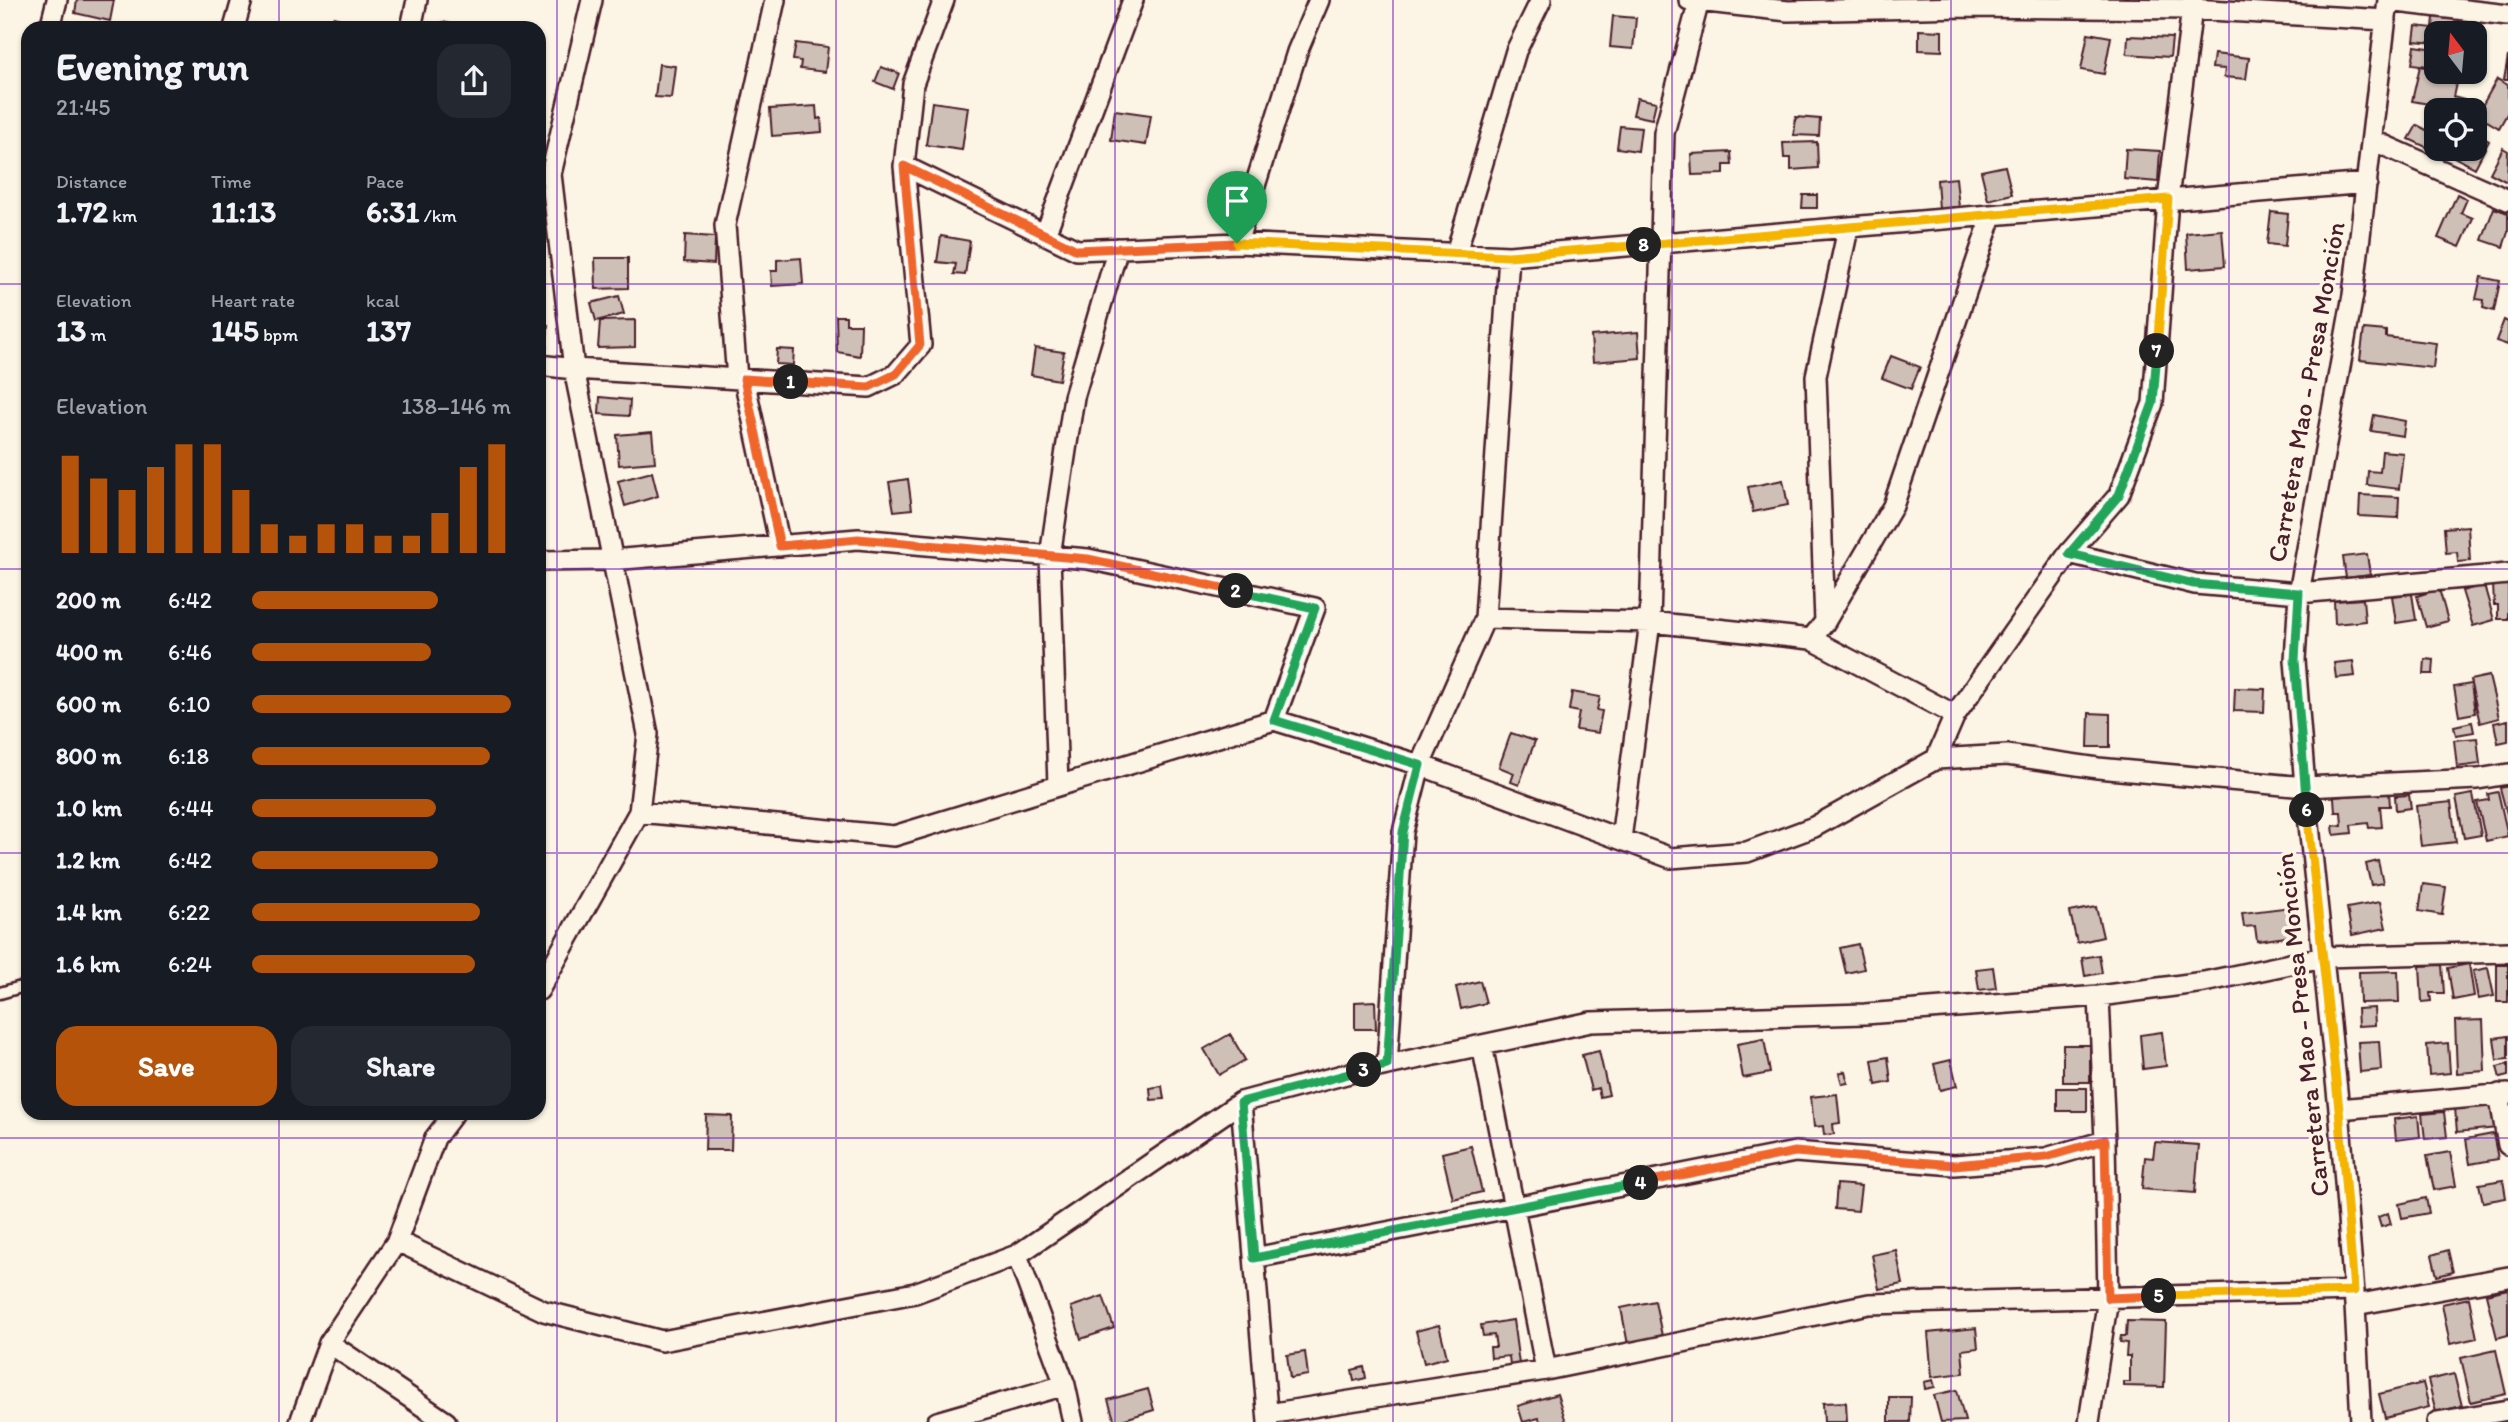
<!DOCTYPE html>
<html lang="en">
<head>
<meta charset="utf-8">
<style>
  :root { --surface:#171b24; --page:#242831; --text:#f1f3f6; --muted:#9ea1a6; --accent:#b45309 }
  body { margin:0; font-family:Itim,sans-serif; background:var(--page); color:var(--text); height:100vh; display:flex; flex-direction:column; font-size:26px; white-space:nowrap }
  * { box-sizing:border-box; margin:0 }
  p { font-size:23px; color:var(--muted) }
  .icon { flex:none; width:38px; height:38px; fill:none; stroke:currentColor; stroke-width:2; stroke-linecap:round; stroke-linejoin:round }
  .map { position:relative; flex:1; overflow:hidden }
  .sheet { position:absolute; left:21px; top:21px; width:525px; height:1099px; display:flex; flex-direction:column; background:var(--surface); border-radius:21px; box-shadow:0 2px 5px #0004 }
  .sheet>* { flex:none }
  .needle { width:46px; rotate:344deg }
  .controls { position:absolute; left:2424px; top:21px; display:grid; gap:14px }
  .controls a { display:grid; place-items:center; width:63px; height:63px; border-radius:14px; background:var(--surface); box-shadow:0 2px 5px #0004; font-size:35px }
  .pin { position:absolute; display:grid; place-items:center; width:60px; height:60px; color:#fff; margin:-72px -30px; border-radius:50% 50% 50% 0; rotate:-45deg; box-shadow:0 0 7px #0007 }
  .pin .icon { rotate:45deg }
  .km { position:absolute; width:35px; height:35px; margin:-18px; border-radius:50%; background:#222; color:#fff; font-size:19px; line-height:35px; text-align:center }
  .round { display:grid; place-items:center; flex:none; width:74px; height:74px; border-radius:21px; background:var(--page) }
  .summary { display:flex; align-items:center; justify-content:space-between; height:119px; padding:0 35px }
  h1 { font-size:38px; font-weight:700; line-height:52px }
  .metrics { display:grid; grid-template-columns:repeat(3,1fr); gap:10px; height:119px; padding:7px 35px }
  .metrics div { display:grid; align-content:center }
  .metrics b { font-size:30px; font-weight:700 }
  .metrics small { font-size:19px; font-weight:400 }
  .metrics p { font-size:19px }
  .chart { height:196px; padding:14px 35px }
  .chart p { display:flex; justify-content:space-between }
  .chart svg { width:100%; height:126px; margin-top:7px; stroke:var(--accent); stroke-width:6 }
  .primary-button { display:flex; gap:14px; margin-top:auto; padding:14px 35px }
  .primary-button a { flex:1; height:80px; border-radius:21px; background:var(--accent); color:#fff; font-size:28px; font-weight:700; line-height:80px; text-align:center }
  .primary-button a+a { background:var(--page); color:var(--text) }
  ul { padding:0 35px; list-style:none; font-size:23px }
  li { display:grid; grid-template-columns:112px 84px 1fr; align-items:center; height:52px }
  li i { height:18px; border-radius:9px; background:var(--accent) }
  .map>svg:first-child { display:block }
</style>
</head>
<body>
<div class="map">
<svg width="2508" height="1422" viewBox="0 0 2508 1422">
  <rect width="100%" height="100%" fill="#fcf5e5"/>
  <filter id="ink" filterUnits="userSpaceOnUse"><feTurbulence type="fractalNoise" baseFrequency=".0143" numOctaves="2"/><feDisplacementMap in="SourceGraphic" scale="14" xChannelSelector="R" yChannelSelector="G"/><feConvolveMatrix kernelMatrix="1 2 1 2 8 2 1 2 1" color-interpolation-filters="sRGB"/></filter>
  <g filter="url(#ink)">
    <path fill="#cfc0b7" stroke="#4a1f2b" stroke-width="2" d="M77 0H114L110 21 75 13Z
      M1613 16 1636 18 1633 49 1610 47Z
      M333 17 361 24 360 28H330Z
      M2434 17 2459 20 2457 33H2436V43L2414 41 2416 26 2433 28Z
      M443 22 467 28H441Z
      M294 23 314 25V28H294Z
      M1919 30 1942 31V51L1919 50Z
      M2088 33 2111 37 2104 74 2081 70Z
      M2128 36 2172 38 2170 57 2127 54Z
      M796 43 828 47 825 72 800 69 801 61 793 60Z
      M2415 46 2436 49V67L2412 64Z
      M2214 54 2249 58 2246 79 2224 77 2225 69 2212 68Z
      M2508 56V80H2504Z
      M659 64 675 66 671 98 655 97Z
      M2420 66 2436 69V72L2458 74 2453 97 2464 100 2462 110 2412 101Z
      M881 67 899 73 893 89 875 82Z
      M2497 79 2508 85V112L2499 128 2477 115Z
      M1637 98 1656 102 1652 119 1633 115Z
      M932 102 968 107 962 150 926 145Z
      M816 106 817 119 821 118 822 132 772 136 770 109Z
      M1115 110 1151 115 1146 145 1111 140Z
      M1796 117 1820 119 1819 136 1794 135Z
      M2417 125 2436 135 2430 149 2409 139Z
      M1620 126 1641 128 1638 151 1617 148Z
      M2474 133 2489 141 2475 168 2454 157 2458 149H2474Z
      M1817 142 1818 168 1791 170V158H1784L1783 143Z
      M2503 148 2508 151 2507 182 2490 173Z
      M2126 149 2160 151 2158 182 2124 179Z
      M1731 152 1732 165H1724V174L1692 175 1691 154Z
      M2005 166 2012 194 1988 200 1981 171Z
      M1956 178 1959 207 1939 209 1937 180Z
      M2457 194 2467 199 2461 213 2473 218 2460 247 2438 238Z
      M1803 195H1817V208H1802Z
      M2494 208 2508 213V232L2503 247 2482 240Z
      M2271 212 2288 214 2285 246 2267 244Z
      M2222 230 2225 266 2188 269 2186 233Z
      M685 235 715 237 714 264 684 262Z
      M941 236 970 241 965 275 954 274 956 264 937 262Z
      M595 258H628V288L596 289Z
      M801 258 803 284 772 286 771 271H777V260Z
      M2481 277 2500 281 2494 311 2483 308 2484 300 2476 299Z
      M619 296 624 314 596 321 591 303Z
      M836 316H846V324H861L860 356 837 352Z
      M635 320V347L598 348 600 321Z
      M2504 320 2508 322V345L2496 341Z
      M539 324 548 325 546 350H539Z
      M2364 329 2386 331V337L2436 343 2433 368 2360 360Z
      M1638 332 1640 358 1593 362 1591 336Z
      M1035 348 1064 352 1059 380 1031 375Z
      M777 349 794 350 793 365 776 364Z
      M1891 356 1920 367 1911 389 1882 378Z
      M600 397 630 400 629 416 599 414Z
      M2374 415 2405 421 2403 436 2371 431Z
      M652 432 655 462 619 465 617 435Z
      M2382 451 2403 453 2399 489 2367 485 2368 471 2380 472Z
      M652 472 658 496 625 506 618 481Z
      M908 479 912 509 894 511 889 482Z
      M1783 480 1788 505 1753 512 1748 487Z
      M2360 495 2399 497 2398 518 2359 516Z
      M2468 526 2470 561 2458 562 2457 552 2446 553 2444 528Z
      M2367 554 2370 575 2346 578 2343 557Z
      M2508 583V619H2498V605H2494L2493 584Z
      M2484 585 2494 620 2473 626 2462 591Z
      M2439 589 2448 621 2426 627 2417 596Z
      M2412 594 2416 620 2396 623 2392 596Z
      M2363 599 2365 621 2335 624 2334 601Z
      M2425 659 2434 660 2433 674H2424Z
      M2353 661 2355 676 2336 678 2334 663Z
      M2489 676 2499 718 2480 723 2470 680Z
      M2471 684 2475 713 2459 716 2454 687Z
      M2235 688 2265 689 2264 712 2234 711Z
      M1572 692 1600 697 1597 710 1602 711 1598 733 1576 730 1579 712 1569 710Z
      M2089 713 2110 714V747H2088Z
      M2508 720V741L2498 743 2494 723Z
      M2472 722 2474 732 2456 735 2454 726Z
      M1511 733 1535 741 1519 785 1511 782 1514 773 1499 767Z
      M2477 738 2480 764 2457 767 2454 740Z
      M2508 786V818L2500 788Z
      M2389 792 2390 806H2380L2382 827 2369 828 2368 823 2351 825 2352 833 2334 835 2333 826 2342 825 2341 812H2335L2334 797Z
      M2498 792 2508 836 2486 841 2477 802 2489 800 2488 794Z
      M2473 794 2481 835 2464 838 2456 797Z
      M2409 795 2411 808 2396 810 2395 796Z
      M2451 802 2456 842 2421 846 2416 806Z
      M2378 861 2383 883 2371 885 2366 864Z
      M2423 884 2446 887 2442 915 2419 911Z
      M2380 902 2386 928 2352 935 2347 908Z
      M2096 907 2103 937 2077 943 2070 912Z
      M2291 907 2294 936 2257 941 2255 926 2244 927 2242 913Z
      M1858 944 1864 969 1846 973 1840 948Z
      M2099 955 2102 973 2085 976 2082 958Z
      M2469 964 2474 996 2453 1000 2448 968Z
      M2442 965 2444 993H2430L2431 1001 2422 1002 2420 966Z
      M2497 965H2508V1002H2497Z
      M1993 967 1996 988 1979 990 1976 969Z
      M2488 968 2494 996 2478 999 2473 971Z
      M2398 971 2399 1002 2360 1003 2359 972Z
      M1480 981 1486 1003 1461 1009 1456 987Z
      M1375 1001 1376 1029H1355V1002Z
      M2374 1008 2375 1025 2358 1026 2357 1009Z
      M2483 1020 2485 1071 2457 1073 2455 1021Z
      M2162 1032 2166 1066 2143 1069 2140 1035Z
      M1230 1034 1245 1060 1219 1075 1204 1049Z
      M2508 1036V1059L2497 1060 2494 1038Z
      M1764 1039 1770 1073 1743 1078 1737 1044Z
      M2379 1041 2381 1070 2360 1072 2358 1042Z
      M2448 1043 2450 1073 2429 1075 2427 1045Z
      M2063 1045H2090V1082H2063Z
      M1599 1051 1609 1095 1600 1097 1598 1088 1591 1090 1582 1055Z
      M1888 1057 1891 1082 1876 1085 1872 1060Z
      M1951 1060 1957 1086 1940 1090 1934 1064Z
      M2508 1064V1076L2500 1078 2497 1067Z
      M1845 1071 1848 1083 1842 1084 1839 1073Z
      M1162 1086 1164 1099 1151 1100 1150 1088Z
      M2057 1088H2087V1111H2057Z
      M1837 1094 1840 1123 1833 1124 1834 1134 1824 1135 1823 1126 1814 1127 1811 1097Z
      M2495 1105 2497 1128 2457 1132 2455 1108Z
      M2444 1112 2447 1137 2425 1139 2422 1114Z
      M706 1115 732 1116 731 1150H705Z
      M2418 1116 2420 1137 2396 1140 2394 1119Z
      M2493 1134 2498 1159 2470 1164 2466 1139Z
      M2155 1142 2199 1145 2195 1193 2142 1189 2145 1157 2153 1158Z
      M1471 1146 1482 1192 1453 1199 1442 1153Z
      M2450 1152 2456 1186 2434 1190 2427 1156Z
      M2503 1180 2506 1198 2483 1202 2479 1184Z
      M1837 1184 1861 1186 1858 1211 1835 1209Z
      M2426 1198 2429 1213 2402 1218 2399 1204Z
      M2388 1213 2391 1224 2381 1227 2378 1217Z
      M1896 1250 1903 1284 1879 1289 1872 1255Z
      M2448 1250 2453 1272 2437 1276 2432 1255Z
      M2508 1289V1335L2497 1338 2486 1294Z
      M1103 1296 1114 1328 1081 1339 1071 1307Z
      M2469 1298 2477 1338 2450 1344 2442 1304Z
      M1655 1301 1662 1336 1649 1338 1651 1346 1629 1350 1621 1308Z
      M1513 1320 1519 1364 1510 1365 1509 1356 1491 1358 1490 1347H1496L1494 1335 1483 1336 1481 1325Z
      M2127 1321 2166 1322 2164 1387 2124 1386V1382H2130V1356H2126L2127 1343 2120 1342 2121 1336H2126Z
      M1439 1325 1447 1357 1424 1363 1416 1331Z
      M1976 1328 1978 1348 1962 1350 1964 1373 1932 1377 1928 1333Z
      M2496 1350 2506 1394 2471 1402 2461 1358Z
      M1305 1352 1308 1375 1290 1378 1287 1355Z
      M1364 1367 1366 1378 1354 1381 1352 1370Z
      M2454 1374 2462 1406 2436 1412 2428 1380Z
      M1933 1380 1935 1387 1925 1389 1924 1382Z
      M2423 1383 2429 1407 2385 1418 2379 1394Z
      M1148 1389 1154 1410 1115 1422 1108 1400Z
      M1957 1390 1965 1421 1941 1422 1934 1395Z
      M1557 1394 1566 1422H1540L1539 1418 1523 1422 1518 1406Z
      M1889 1397H1911L1910 1422H1889Z
      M1846 1402 1847 1422H1824L1823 1403Z"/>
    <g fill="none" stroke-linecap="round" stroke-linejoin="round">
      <g stroke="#4a1f2b" stroke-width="15">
        <path id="lane" d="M0 993 28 985"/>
      </g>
      <g stroke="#4a1f2b" stroke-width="24">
        <path id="street" d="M1689 0 1788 11 1965 7 2192 9 2386 20
          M2388 1 2508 15
          M50 28 57 0
          M234 28 242 0
          M411 28 417 0
          M2372 140 2508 200
          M904 166 1077 250 1237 243 1509 256 2367 183
          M1045 235 1133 0
          M1237 243 1297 52 1319 0
          M1456 253 1516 51 1541 0
          M539 365 574 369 869 387 896 374 921 345 904 166 913 84 944 0
          M737 379 725 225 775 0
          M744 379 780 546
          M2069 553 2195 584 2299 593 2508 574
          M539 561 612 560 858 539 1088 559 1315 608 1274 720
          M1485 618 1650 622 1811 639 1955 715
          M1825 622 1816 376 1848 229
          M1811 639 1825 622 1893 506 1992 216
          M1936 759 1955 715 2069 553 2119 495 2153 403 2168 199 2193 0
          M1058 785 1050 556 1074 397 1118 248
          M639 812 894 836 1274 720 1420 765 1671 858 1747 852 1814 827 1936 759 2007 755 2098 768 2305 787 2478 779 2508 774
          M1621 839 1650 622 1664 133 1699 1
          M539 990 639 812 648 734 574 369 551 174 592 0
          M1482 1045 1546 1370
          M1387 1065 1403 832 1420 765 1485 618 1509 256
          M2499 1094 2508 1145
          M1241 1102 1268 1422
          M2339 1109 2508 1094
          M397 1241 544 1311 662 1341 915 1293 1017 1255 1241 1102 1350 1073 1591 1022 1865 1014 2099 996 2204 982 2323 957 2508 952
          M1017 1255 1065 1385 1073 1422
          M1254 1258 1795 1152 1954 1165 2046 1158 2105 1141
          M2355 1305 2508 1277
          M329 1343 446 1422
          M1268 1414 1546 1370 1869 1304 2354 1291
          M300 1422 329 1343 397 1241 435 1138 454 1113
          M937 1422 1065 1385
          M2089 1422 2108 1298 2105 1141 2099 996
          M2361 1422 2355 1305 2339 1109 2305 787 2295 660 2299 593 2353 295 2388 0
          M2437 1422 2508 1410"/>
      </g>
      <use href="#lane" stroke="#fcf5e5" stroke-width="10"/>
      <use href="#street" stroke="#fcf5e5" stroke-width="19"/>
    </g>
  </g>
  <g fill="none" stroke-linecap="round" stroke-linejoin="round" filter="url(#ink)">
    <g stroke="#fff" stroke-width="14">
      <path id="split-1" d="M791 382 869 387 896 374 920 345 904 166 1077 250 1237 243"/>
    </g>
    <g stroke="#fff" stroke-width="14">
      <path id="split-2" d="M791 382 744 379 780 546 858 539 1088 559 1236 591"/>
    </g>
    <g stroke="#fff" stroke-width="14">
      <path id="split-3" d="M1236 591 1315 608 1274 720 1420 765 1403 832 1387 1065 1364 1070"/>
    </g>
    <g stroke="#fff" stroke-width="14">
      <path id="split-4" d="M1364 1070 1241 1102 1254 1258 1641 1183"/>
    </g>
    <g stroke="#fff" stroke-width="14">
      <path id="split-5" d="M1641 1183 1795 1152 1954 1165 2046 1157 2105 1140 2108 1298 2159 1296"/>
    </g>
    <g stroke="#fff" stroke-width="14">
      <path id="split-6" d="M2159 1296 2354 1291 2339 1109 2307 810"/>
    </g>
    <g stroke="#fff" stroke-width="14">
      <path id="split-7" d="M2157 351 2153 403 2119 495 2069 554 2194 584 2299 593 2295 660 2307 810"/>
    </g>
    <g stroke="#fff" stroke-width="14">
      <path id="split-8" d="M1644 245 2168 199 2157 351"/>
    </g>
    <g stroke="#fff" stroke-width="14">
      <path id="split-9" d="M1237 243 1508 256 1644 245"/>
    </g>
    <use href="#split-1" stroke="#f0652b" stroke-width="9"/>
    <use href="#split-2" stroke="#f0652b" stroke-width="9"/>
    <use href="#split-3" stroke="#22a559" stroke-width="9"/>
    <use href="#split-4" stroke="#22a559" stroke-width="9"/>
    <use href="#split-5" stroke="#f0652b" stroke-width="9"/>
    <use href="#split-6" stroke="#f5b400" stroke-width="9"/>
    <use href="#split-7" stroke="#22a559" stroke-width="9"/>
    <use href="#split-8" stroke="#f5b400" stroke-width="9"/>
    <use href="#split-9" stroke="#f5b400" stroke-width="9"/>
  </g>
  <path fill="none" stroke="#7b2cbf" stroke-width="2" stroke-opacity="0.55" d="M279 0V28M557 0V1422M836 0V1422M1115 0V1422M1393 0V1422M1672 0V1422M1951 0V1422M2229 0V1422M0 284H28M539 284H2508M0 569H28M539 569H2508M0 853H28M539 853H2508M279 1113V1422M0 1138H2508"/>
  <g text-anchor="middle" stroke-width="7" stroke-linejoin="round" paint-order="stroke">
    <g font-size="26" fill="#4a1f2b" stroke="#fcf5e5">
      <text transform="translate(2306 392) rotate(-80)" y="9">Carretera Mao - Presa Monción</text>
      <text transform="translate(2302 1025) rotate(-96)" y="9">Carretera Mao - Presa Monción</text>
    </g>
  </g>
</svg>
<div class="controls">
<a><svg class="needle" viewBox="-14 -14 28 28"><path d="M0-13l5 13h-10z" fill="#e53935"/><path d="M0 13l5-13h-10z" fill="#9ea1a6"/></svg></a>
<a><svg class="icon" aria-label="locate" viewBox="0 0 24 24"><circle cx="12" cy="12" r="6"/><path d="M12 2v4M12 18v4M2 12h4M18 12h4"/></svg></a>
</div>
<div class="pin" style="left:1237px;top:243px;background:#1e9e55"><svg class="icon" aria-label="arrive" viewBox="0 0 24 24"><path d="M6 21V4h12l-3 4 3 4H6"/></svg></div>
<b class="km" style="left:791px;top:382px">1</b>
<b class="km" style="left:1236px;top:591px">2</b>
<b class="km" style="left:1364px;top:1070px">3</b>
<b class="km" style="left:1641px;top:1183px">4</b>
<b class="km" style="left:2159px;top:1296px">5</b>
<b class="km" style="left:2307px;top:810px">6</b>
<b class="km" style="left:2157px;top:351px">7</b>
<b class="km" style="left:1644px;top:245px">8</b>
<section class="sheet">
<div class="summary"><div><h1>Evening run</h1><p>21:45</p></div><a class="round"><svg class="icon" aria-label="share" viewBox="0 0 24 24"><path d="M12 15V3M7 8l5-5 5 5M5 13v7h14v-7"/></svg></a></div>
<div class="metrics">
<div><p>Distance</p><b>1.72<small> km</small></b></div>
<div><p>Time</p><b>11:13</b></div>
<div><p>Pace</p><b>6:31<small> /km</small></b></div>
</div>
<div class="metrics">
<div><p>Elevation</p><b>13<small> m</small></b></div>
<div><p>Heart rate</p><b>145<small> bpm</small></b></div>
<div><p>kcal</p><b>137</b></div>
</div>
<div class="chart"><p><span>Elevation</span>138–146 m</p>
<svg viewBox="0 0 160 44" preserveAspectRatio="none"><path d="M5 44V10M15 44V18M25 44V22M35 44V14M45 44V6M55 44V6M65 44V22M75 44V34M85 44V38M95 44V34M105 44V34M115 44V38M125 44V38M135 44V30M145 44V14M155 44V6"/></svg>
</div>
<ul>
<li><b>200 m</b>6:42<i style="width:72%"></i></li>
<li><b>400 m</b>6:46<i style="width:69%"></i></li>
<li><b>600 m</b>6:10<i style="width:100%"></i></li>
<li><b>800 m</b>6:18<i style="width:92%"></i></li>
<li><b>1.0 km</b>6:44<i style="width:71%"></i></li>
<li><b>1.2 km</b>6:42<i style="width:72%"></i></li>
<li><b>1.4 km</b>6:22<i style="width:88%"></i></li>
<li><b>1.6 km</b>6:24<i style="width:86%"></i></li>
</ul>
<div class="primary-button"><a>Save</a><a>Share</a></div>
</section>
</div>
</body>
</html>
